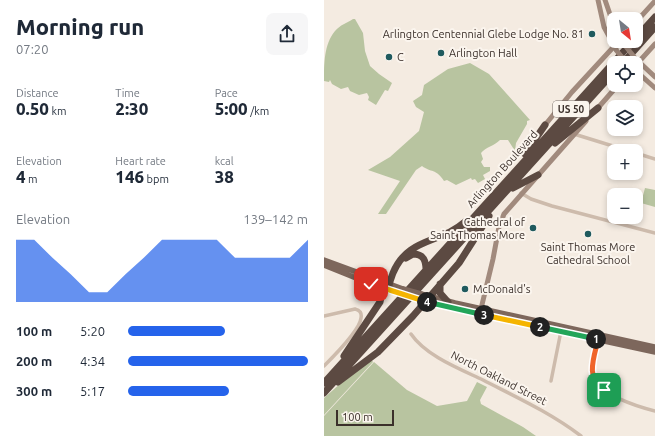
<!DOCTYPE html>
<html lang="en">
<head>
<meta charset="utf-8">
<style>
  :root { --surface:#fff; --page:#f6f6f7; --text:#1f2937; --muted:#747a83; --accent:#2563eb }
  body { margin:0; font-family:Ubuntu,sans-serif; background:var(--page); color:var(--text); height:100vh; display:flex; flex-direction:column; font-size:15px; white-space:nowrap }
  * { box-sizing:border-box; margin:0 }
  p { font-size:13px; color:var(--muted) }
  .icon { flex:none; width:22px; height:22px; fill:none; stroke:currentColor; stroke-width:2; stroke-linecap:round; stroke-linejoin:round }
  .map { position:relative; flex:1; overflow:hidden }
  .drawer { display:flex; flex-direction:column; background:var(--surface); width:324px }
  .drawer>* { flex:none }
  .needle { width:26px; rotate:150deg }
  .fabs { position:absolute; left:283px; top:12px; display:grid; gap:8px }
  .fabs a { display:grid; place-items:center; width:36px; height:36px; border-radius:8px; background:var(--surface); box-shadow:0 2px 6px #0003; font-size:20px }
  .scale { position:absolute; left:12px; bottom:10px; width:58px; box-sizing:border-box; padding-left:4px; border:2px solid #3b302b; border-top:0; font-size:11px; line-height:14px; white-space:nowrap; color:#3b302b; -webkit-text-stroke:3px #fbf5ee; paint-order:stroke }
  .pin { position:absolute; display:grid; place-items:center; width:34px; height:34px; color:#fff; margin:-17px; border-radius:8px; box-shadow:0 2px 6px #0006 }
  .km { position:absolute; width:20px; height:20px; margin:-10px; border-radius:50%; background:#222; color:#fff; font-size:11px; line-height:20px; text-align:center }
  .round { display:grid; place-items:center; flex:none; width:42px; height:42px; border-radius:8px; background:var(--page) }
  .head { display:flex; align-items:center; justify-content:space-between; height:68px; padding:0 16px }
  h1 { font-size:22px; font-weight:800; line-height:30px }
  .figures { display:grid; grid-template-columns:repeat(3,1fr); gap:6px; height:68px; padding:4px 16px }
  .figures div { display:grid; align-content:center }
  .figures b { font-size:17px; font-weight:800 }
  .figures small { font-size:11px; font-weight:400 }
  .figures p { font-size:11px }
  .chart { height:112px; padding:8px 16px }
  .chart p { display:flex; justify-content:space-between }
  .chart svg { width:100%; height:72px; margin-top:4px; fill:var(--accent); opacity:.7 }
  ul { padding:0 16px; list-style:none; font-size:13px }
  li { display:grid; grid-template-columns:64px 48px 1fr; align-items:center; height:30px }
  li i { height:10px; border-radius:5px; background:var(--accent) }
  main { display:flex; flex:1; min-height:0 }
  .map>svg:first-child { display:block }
</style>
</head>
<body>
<main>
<section class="drawer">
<div class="head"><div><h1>Morning run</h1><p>07:20</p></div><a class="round"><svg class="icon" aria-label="share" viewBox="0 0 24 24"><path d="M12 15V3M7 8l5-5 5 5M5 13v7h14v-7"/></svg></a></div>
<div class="figures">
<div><p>Distance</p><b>0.50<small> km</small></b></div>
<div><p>Time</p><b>2:30</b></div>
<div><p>Pace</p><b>5:00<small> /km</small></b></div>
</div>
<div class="figures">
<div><p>Elevation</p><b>4<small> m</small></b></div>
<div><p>Heart rate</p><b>146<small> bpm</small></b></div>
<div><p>kcal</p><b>38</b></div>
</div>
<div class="chart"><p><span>Elevation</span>139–142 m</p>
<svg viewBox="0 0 160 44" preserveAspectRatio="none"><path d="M0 44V6L10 6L20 17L30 27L40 38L50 38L60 27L70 17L80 6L90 6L100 6L110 6L120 17L130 17L140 17L150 17L160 6V44z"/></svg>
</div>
<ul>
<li><b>100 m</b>5:20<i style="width:54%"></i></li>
<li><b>200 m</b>4:34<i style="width:100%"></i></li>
<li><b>300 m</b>5:17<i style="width:56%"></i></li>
</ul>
</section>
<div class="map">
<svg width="331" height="436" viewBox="0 0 331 436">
  <rect width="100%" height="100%" fill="#f4ebe1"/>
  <path fill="#b8c4a0" d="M29 19H31L39 33 41 51 46 66 55 74 68 83 64 91 61 90 52 105 44 100 45 97 43 93 35 95 26 91 24 87 17 89 8 84 6 80 5 82 0 81C0 64 0 44 11 31 16 25 23 23 29 19Z
    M146 63 165 74 206 120 203 121V124L192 143 191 151 184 140H176C170 146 162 147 157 153L159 159 157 162 160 167H166V171L159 175 161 179 154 183 151 179 148 180 147 178 132 185 123 180 120 181C112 168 107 173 98 166L92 170 62 214H54L76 181 44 170 66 157 95 131 100 112 92 107 89 101 98 95 100 85 124 69Z
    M321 188 331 190V207L317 203Z
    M47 359 49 362 0 415V398L17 383Z
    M50 362 83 390 113 406 143 401 153 382 163 387 156 400 157 404 199 427 212 436H0V416Z"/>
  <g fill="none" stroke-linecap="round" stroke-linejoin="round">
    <path stroke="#cdbbac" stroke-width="3.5" d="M250 134 305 151
      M312 153 331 159
      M197 193 207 199 228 206 331 233
      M0 316 31 309C36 310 38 313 37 318 36 330 9 357 0 366
      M87 334C102 356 136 369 159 380 192 397 227 413 257 436
      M274 338C272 348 266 366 268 375 272 394 315 407 331 411
      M227 381 237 331"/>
    <path stroke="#a18a7d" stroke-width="5" d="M274 0 280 27 292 49
      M281 0 290 26
      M312 22 331 1
      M313 60 331 77
      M312 65 331 44
      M312 71 331 88
      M273 109 294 85
      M221 125 248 92 295 41
      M156 313 169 259 175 227 180 214 262 121"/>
    <path stroke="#7d675c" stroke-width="5.5" d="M0 260 79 289
      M0 265 47 284 74 293
      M97 294 131 303 331 347
      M92 299 109 304 331 352"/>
    <path stroke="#5c4a42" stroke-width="7" d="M312 38 331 17
      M299 63 331 27
      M231 143 274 108
      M201 154 221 125
      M189 188 214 175
      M82 258 89 254C100 254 102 261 102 270
      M116 284V293L124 302
      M65 290C64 284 67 279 69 273 84 237 116 244 141 222
      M20 356 56 302 57 297 55 287
      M14 382 54 352 89 316 135 263 165 216
      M0 383 309 41
      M0 393 290 72"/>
    <path stroke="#a18a7d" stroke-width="5" d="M299 43 311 58
      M292 50 303 63"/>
    <path stroke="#7d675c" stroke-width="5.5" d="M79 289 97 294
      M74 293 92 299"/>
  </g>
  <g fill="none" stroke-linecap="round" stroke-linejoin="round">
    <g stroke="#fff" stroke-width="8">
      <path id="split-1" d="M272 339 274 340C270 357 261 379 280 390"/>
    </g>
    <g stroke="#fff" stroke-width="8">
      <path id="split-2" d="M216 327 272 339"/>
    </g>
    <g stroke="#fff" stroke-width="8">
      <path id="split-3" d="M160 315 216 327"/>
    </g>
    <g stroke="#fff" stroke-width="8">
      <path id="split-4" d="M103 302 160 315"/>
    </g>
    <g stroke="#fff" stroke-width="8">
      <path id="split-5" d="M47 284 103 302"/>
    </g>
    <use href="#split-1" stroke="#f0652b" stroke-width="5"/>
    <use href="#split-2" stroke="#22a559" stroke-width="5"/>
    <use href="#split-3" stroke="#f5b400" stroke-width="5"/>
    <use href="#split-4" stroke="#22a559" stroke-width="5"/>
    <use href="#split-5" stroke="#f5b400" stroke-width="5"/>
  </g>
  <g fill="#1f5a5e" stroke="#fbf5ee" stroke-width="1.5">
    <circle cx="268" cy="34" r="4"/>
    <circle cx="117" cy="53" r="4"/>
    <circle cx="65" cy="57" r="4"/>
    <circle cx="209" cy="228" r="4"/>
    <circle cx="264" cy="234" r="4"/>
    <circle cx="141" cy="289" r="4"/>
  </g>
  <g text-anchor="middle" stroke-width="4" stroke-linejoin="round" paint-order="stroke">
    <rect fill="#fbf5ee" stroke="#756b66" stroke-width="1" x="229" y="101" width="36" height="16" rx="3"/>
    <g font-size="10" font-weight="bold" fill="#3b302b">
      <text x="247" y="113">US 50</text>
    </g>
    <g font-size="11" fill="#3b302b" stroke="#fbf5ee" text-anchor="start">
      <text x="260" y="38" text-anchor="end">Arlington Centennial Glebe Lodge No. 81</text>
      <text x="125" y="57">Arlington Hall</text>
      <text x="73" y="61">C</text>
      <text x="201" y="226" text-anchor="end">Cathedral of<tspan x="201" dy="13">Saint Thomas More</tspan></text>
      <text x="264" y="251" text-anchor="middle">Saint Thomas More<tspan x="264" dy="13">Cathedral School</tspan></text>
      <text x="149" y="293">McDonald's</text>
    </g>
    <g font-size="11" fill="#3b302b" stroke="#fbf5ee">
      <text transform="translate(178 169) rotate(-48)" y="4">Arlington Boulevard</text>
      <text transform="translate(175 378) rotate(27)" y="4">North Oakland Street</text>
    </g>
  </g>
</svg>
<div class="fabs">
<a><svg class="needle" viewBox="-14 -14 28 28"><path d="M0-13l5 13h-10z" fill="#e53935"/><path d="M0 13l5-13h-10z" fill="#747a83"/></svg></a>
<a><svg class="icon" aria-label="locate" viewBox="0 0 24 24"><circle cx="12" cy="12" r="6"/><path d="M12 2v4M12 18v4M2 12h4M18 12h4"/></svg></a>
<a><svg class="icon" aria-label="layers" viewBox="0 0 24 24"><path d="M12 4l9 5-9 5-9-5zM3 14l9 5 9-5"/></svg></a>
<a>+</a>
<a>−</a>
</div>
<div class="scale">100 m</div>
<div class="pin" style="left:280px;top:390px;background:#1e9e55"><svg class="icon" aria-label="arrive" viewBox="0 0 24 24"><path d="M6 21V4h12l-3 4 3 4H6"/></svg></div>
<div class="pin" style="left:47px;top:284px;background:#d93025"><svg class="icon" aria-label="check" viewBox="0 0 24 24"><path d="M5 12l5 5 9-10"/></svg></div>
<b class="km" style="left:272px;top:339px">1</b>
<b class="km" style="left:216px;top:327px">2</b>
<b class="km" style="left:160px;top:315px">3</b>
<b class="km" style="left:103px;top:302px">4</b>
</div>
</main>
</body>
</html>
